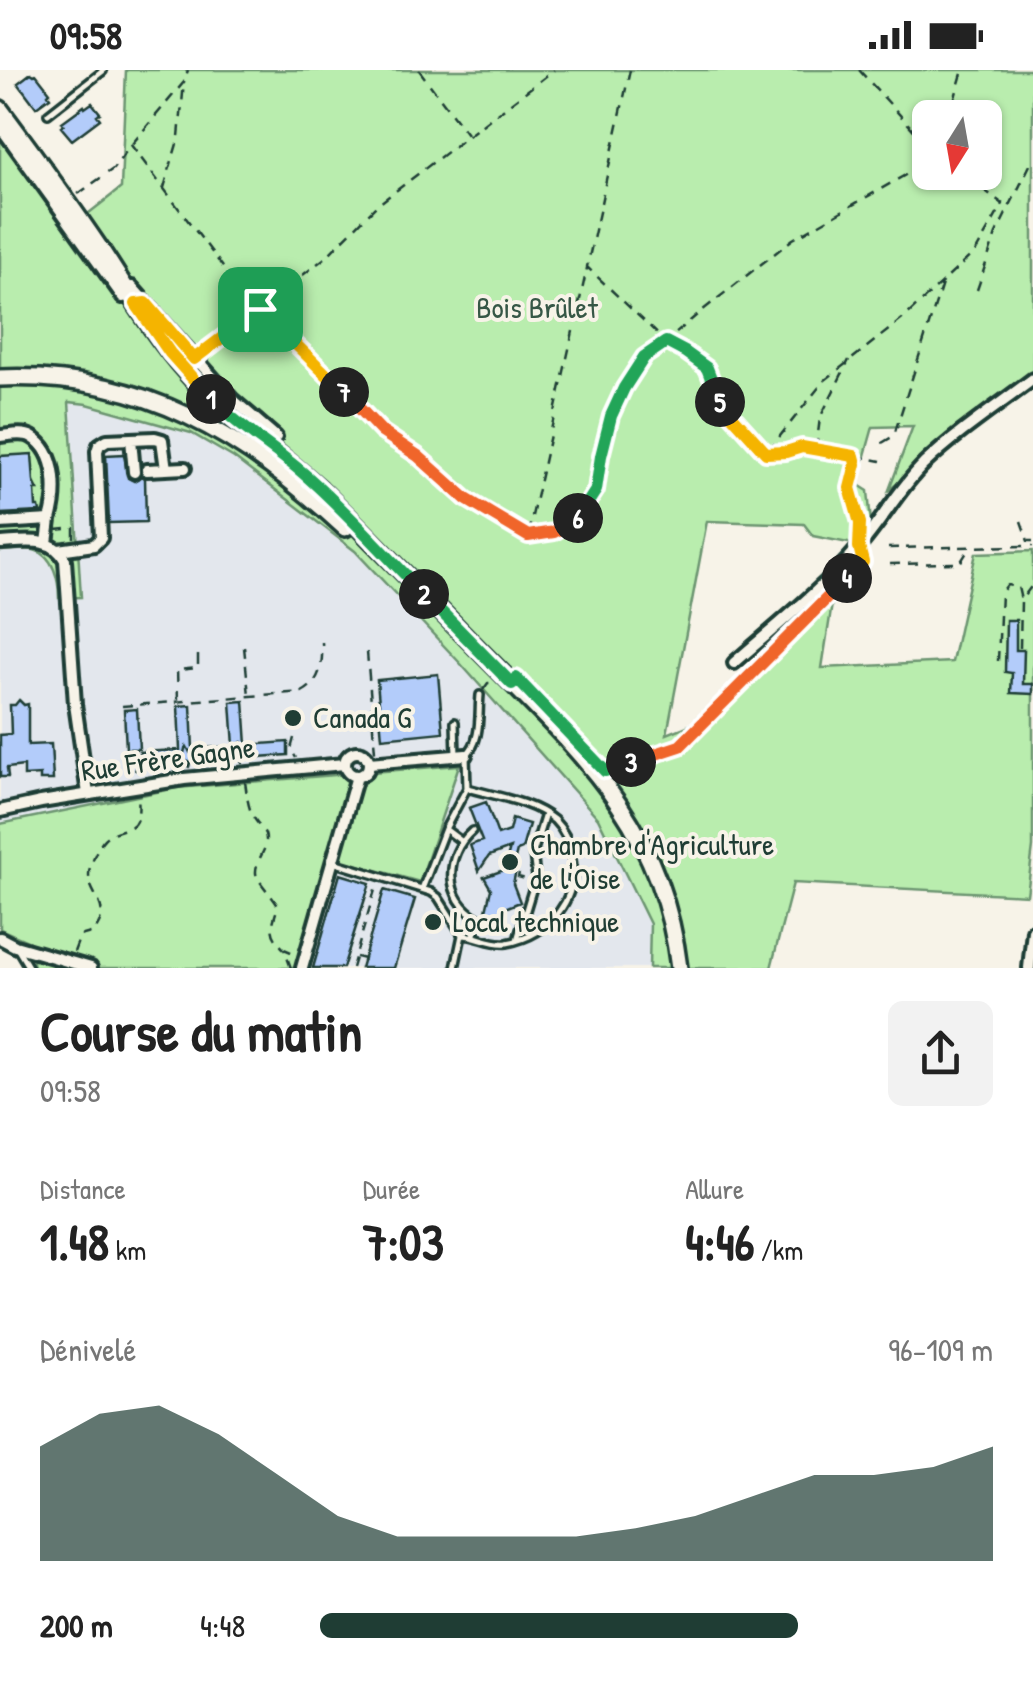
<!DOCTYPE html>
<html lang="fr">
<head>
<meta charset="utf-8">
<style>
  :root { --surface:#fff; --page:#f2f2f2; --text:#222; --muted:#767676; --accent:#1f3d34 }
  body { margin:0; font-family:"Patrick Hand",sans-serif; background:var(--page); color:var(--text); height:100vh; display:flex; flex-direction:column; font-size:38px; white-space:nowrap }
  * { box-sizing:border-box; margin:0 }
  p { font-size:32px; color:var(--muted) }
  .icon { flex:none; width:55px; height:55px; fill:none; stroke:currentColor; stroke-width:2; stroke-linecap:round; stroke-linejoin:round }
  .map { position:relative; height:898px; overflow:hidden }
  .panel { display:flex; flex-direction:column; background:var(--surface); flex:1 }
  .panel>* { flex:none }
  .needle { width:65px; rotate:191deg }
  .tools { position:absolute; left:912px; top:30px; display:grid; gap:20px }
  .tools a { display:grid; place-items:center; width:90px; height:90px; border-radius:15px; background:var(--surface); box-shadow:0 2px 8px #0004; font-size:50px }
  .pin { position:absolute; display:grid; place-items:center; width:85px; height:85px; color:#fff; margin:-42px; border-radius:20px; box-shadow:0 5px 15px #0006 }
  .km { position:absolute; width:50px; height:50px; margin:-25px; border-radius:50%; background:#222; color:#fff; font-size:28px; line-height:50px; text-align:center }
  .round { display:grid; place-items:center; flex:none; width:105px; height:105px; border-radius:15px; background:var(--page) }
  .summary { display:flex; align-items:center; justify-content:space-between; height:170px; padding:0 40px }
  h1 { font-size:55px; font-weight:800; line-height:75px }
  .figures { display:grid; grid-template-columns:repeat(3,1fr); gap:15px; height:170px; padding:10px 40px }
  .figures div { display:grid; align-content:center }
  .figures b { font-size:50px; font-weight:800 }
  .figures small { font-size:28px; font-weight:400 }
  .figures p { font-size:28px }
  .chart { height:280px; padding:20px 40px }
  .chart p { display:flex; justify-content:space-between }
  .chart svg { width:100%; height:180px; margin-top:10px; fill:var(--accent); opacity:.7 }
  ul { padding:0 40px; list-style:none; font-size:32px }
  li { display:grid; grid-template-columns:160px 120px 1fr; align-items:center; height:75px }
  li i { height:25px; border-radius:12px; background:var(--accent) }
  .status { display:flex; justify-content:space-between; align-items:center; height:70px; padding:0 50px; background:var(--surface); direction:ltr }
  .status svg { height:28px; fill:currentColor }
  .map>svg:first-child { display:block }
</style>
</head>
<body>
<div class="status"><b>09:58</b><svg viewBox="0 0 49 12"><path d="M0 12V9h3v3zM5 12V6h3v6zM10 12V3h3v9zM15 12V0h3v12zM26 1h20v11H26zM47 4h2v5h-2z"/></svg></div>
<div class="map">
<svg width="1033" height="898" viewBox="0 0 1033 898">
  <rect width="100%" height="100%" fill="#f7f3e8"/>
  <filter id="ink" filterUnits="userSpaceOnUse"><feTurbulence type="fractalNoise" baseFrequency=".01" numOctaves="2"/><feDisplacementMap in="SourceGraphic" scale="20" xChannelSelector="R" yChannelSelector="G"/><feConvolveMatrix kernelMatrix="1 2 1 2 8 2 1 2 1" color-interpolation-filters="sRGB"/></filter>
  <g filter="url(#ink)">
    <path fill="#e3e7ed" d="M69 331 87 334 191 363 234 388 355 481 460 593 598 748 650 854 649 898H295L329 786 420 812 458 695 176 718 0 754V481L36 480 43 485 59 506 77 456 0 460Z"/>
    <path fill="#b9edae" stroke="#6c9571" stroke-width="2.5" fill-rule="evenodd" d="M126 0H1033V306L889 420 913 356 873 357 857 414 868 421 871 453 853 474 813 466 804 454 707 451 667 664 713 646 832 534 822 598 952 592 976 483 1033 481V777L1027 825 793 813 771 898H649L650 854 598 748 460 593 355 481 234 388 191 363 87 334 69 332 81 527 59 528C59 511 54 485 34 480 24 478 10 481 0 481V64L66 161 121 118ZM930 48H985V102H930Z
      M459 695 420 812 329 787 295 898H34L30 872 0 859V754L176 718Z"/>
    <path fill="#b3ccfa" stroke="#1f3d34" stroke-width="2.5" d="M31 3 34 5 36 4 50 22 48 24 50 27 36 37 18 13Z
      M92 33 100 43 97 45 100 49 72 70 61 57 64 55 62 52 84 36 85 38Z
      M32 384 34 412 38 420H35L36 437H39L40 442 0 444V386Z
      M124 384 128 408 134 411 141 406 145 408 146 452 109 453 106 385Z
      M1006 550H1016V580H1024L1023 614H1033V624L1011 623 1012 603 1005 602Z
      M438 604 443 662 382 668 377 610Z
      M19 630 24 635 28 634V675L51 674 53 710H40V705L24 706V696L7 698 8 707H0V665L11 664 10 635H15Z
      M244 631 247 675 288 672V685L141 695 140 682 180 680 178 636 191 635 193 679 234 676 231 632Z
      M137 639 139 679H126L124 640Z
      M486 732 498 765 509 761 512 749 529 754 522 779 517 781 514 793 516 800 513 814 520 832 505 838 500 854 484 849 491 819 484 807 504 800 510 778 489 786 479 801 470 775 482 771 469 738Z
      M340 804 370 813 343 898H313Z
      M384 820 415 829 394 898H361Z"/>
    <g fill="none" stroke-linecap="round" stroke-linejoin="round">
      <g stroke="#1f3d34" stroke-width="12">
        <path id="service" d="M48 44 103 1 102 0
          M455 652 456 686
          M472 761C444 786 444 829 478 848L474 865
          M461 771 445 759 467 718
          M333 792 431 822 438 827 462 865 455 898
          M422 819 445 759
          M462 865C477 865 491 875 507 873 550 865 581 828 571 784 569 771 563 759 554 750 532 731 494 726 467 718L466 685C482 671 478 645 480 625
          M517 870 536 807 533 783 545 744
          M17 878 29 898"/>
      </g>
      <g stroke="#1f3d34" stroke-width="18">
        <path id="minor" d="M0 56 123 227
          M132 217 232 329 276 367
          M0 366C10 365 24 362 32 367 59 383 57 426 50 450
          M131 369 155 368 162 370 166 399
          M147 400 185 398
          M0 453 50 450 47 473
          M0 473C24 472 52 465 65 490L75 634 88 724
          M59 480 94 475 101 468 97 381 99 375 107 370 131 369 134 402
          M734 593C776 556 821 521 858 478 882 451 898 420 924 394 958 362 996 337 1033 309
          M345 694a12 12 0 1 1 24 0a12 12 0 1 1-24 0Z
          M369 693 466 685
          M0 741 41 732 184 709 344 694
          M0 868 15 876 91 898
          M302 898 357 706
          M1029 898 1033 861"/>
      </g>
      <g stroke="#1f3d34" stroke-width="22">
        <path id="secondary" d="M0 39C35 86 70 134 103 183 130 224 154 266 187 303 228 350 275 378 320 419 373 471 424 524 476 577 575 678 661 748 679 898
          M0 308C141 302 245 365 345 458"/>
      </g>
      <path stroke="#1f3d34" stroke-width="2.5" stroke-dasharray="10 8" stroke-linecap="butt" d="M419 0 467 64
        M630 0 587 197 666 272 698 244 793 169 930 91
        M859 0 930 78
        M949 48 963 0
        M132 74 184 12 188 0
        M164 118 179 67 184 12
        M78 124 113 99 131 75 241 221 382 362 418 386 466 429 528 465 553 463 579 448 597 420 601 386 611 346 624 318 644 287 666 272 685 282 707 298 718 329 766 383 786 382 802 377 854 386 856 394 851 418 860 459
        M977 220 996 164 1033 89
        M203 282 325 188 376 136 554 0
        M882 373 892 367 895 362 942 214
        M816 379 820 348 849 290
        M768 381 824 311 905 247 976 181 1003 134 960 102
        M856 386 881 391
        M1021 451 1028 471H1033
        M56 460 74 458V468
        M528 464 587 198
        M888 478 1033 476
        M890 494 960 493 969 479
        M244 577 249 625
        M1020 578 1021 530 1033 514
        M367 582 375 682
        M998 591 1001 523 1007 515 1018 517 1021 530
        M483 620 488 613H497
        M178 630 177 600 198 598V581
        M122 636 302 622C321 612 323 593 322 572
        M294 668 291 679 296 688
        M241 671 246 682 242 693 237 682Z
        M186 675 192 686 189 697 183 687Z
        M133 679 140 690 135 701
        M607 701 680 675 863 492 861 487
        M245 712C247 723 247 734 252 744 255 752 262 757 265 764 270 779 255 789 256 803 257 811 272 825 278 836 272 857 267 861 284 879
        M539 783 559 774
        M519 803 518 807 526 809
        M543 814 564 819
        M74 882 80 866 94 862C116 832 83 826 90 797 93 789 98 775 104 769 122 752 142 770 138 726
        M356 887 364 889 361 898
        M291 898 284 879 296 884
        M352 898 377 813"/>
      <use href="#service" stroke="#f7f3e8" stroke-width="5"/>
      <use href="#minor" stroke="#f7f3e8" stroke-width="10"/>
      <use href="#secondary" stroke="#f7f3e8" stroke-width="15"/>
    </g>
  </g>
  <g fill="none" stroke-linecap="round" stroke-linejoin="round" filter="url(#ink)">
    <g stroke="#fff" stroke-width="20">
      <path id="split-1" d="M211 329 170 283 136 234 146 233 194 289 260 239"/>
    </g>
    <g stroke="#fff" stroke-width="20">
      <path id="split-2" d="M211 329C239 357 273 377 303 403 346 440 384 484 424 524"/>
    </g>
    <g stroke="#fff" stroke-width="20">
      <path id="split-3" d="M424 524 512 614 516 608 605 701 631 692"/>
    </g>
    <g stroke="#fff" stroke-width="20">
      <path id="split-4" d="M631 692 680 676 847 508"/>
    </g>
    <g stroke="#fff" stroke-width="20">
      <path id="split-5" d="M720 332 766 383 786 382 802 377 854 386 856 394 850 418 860 453 859 477 863 492 847 508"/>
    </g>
    <g stroke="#fff" stroke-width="20">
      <path id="split-6" d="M578 448 596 420 601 386 611 346 624 318 644 287 666 272 685 282 707 298 720 332"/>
    </g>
    <g stroke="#fff" stroke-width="20">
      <path id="split-7" d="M344 322 382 362 418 386 466 429 528 466 554 462 578 448"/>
    </g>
    <g stroke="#fff" stroke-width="20">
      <path id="split-8" d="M260 239 344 322"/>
    </g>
    <use href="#split-1" stroke="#f5b400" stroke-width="12"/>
    <use href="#split-2" stroke="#22a559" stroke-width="12"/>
    <use href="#split-3" stroke="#22a559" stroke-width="12"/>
    <use href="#split-4" stroke="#f0652b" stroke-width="12"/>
    <use href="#split-5" stroke="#f5b400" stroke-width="12"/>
    <use href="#split-6" stroke="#22a559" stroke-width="12"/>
    <use href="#split-7" stroke="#f0652b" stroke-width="12"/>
    <use href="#split-8" stroke="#f5b400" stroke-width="12"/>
  </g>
  <g fill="#1f3d34" stroke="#f7f3e8" stroke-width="4">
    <circle cx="293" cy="648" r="10"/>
    <circle cx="510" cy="792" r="10"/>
    <circle cx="433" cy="852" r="10"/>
  </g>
  <g text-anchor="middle" stroke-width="8" stroke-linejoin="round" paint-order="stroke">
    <g font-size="30" fill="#365746" stroke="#f7f3e8">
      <text x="537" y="248">Bois Brûlet</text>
    </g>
    <g font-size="30" fill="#1f3d34" stroke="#f7f3e8" text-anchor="start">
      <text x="313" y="658">Canada G</text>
      <text x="530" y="785">Chambre d'Agriculture<tspan x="530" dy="34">de l'Oise</tspan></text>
      <text x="453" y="862">Local technique</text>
    </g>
    <g font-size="30" fill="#1f3d34" stroke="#f7f3e8">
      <text transform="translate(168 689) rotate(-8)" y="10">Rue Frère Gagne</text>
    </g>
  </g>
</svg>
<div class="tools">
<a><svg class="needle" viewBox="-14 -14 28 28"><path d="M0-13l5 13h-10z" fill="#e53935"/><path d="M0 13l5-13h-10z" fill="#767676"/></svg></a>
</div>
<div class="pin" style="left:260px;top:239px;background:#1e9e55"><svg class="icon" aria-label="arrive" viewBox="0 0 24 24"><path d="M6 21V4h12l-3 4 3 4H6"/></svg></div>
<b class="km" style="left:211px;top:329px">1</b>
<b class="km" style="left:424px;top:524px">2</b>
<b class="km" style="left:631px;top:692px">3</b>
<b class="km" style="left:847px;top:508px">4</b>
<b class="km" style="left:720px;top:332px">5</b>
<b class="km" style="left:578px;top:448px">6</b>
<b class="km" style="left:344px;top:322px">7</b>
</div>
<section class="panel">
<div class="summary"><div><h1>Course du matin</h1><p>09:58</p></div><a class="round"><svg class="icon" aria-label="share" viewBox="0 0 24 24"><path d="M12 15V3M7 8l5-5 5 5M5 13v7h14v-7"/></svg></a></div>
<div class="figures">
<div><p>Distance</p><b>1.48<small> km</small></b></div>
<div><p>Durée</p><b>7:03</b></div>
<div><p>Allure</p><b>4:46<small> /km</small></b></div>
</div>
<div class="chart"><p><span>Dénivelé</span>96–109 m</p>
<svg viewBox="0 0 160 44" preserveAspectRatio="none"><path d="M0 44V16L10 8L20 6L30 13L40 23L50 33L60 38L70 38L80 38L90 38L100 36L110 33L120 28L130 23L140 23L150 21L160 16V44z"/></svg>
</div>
<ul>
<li><b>200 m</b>4:48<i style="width:71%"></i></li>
</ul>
</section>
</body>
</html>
